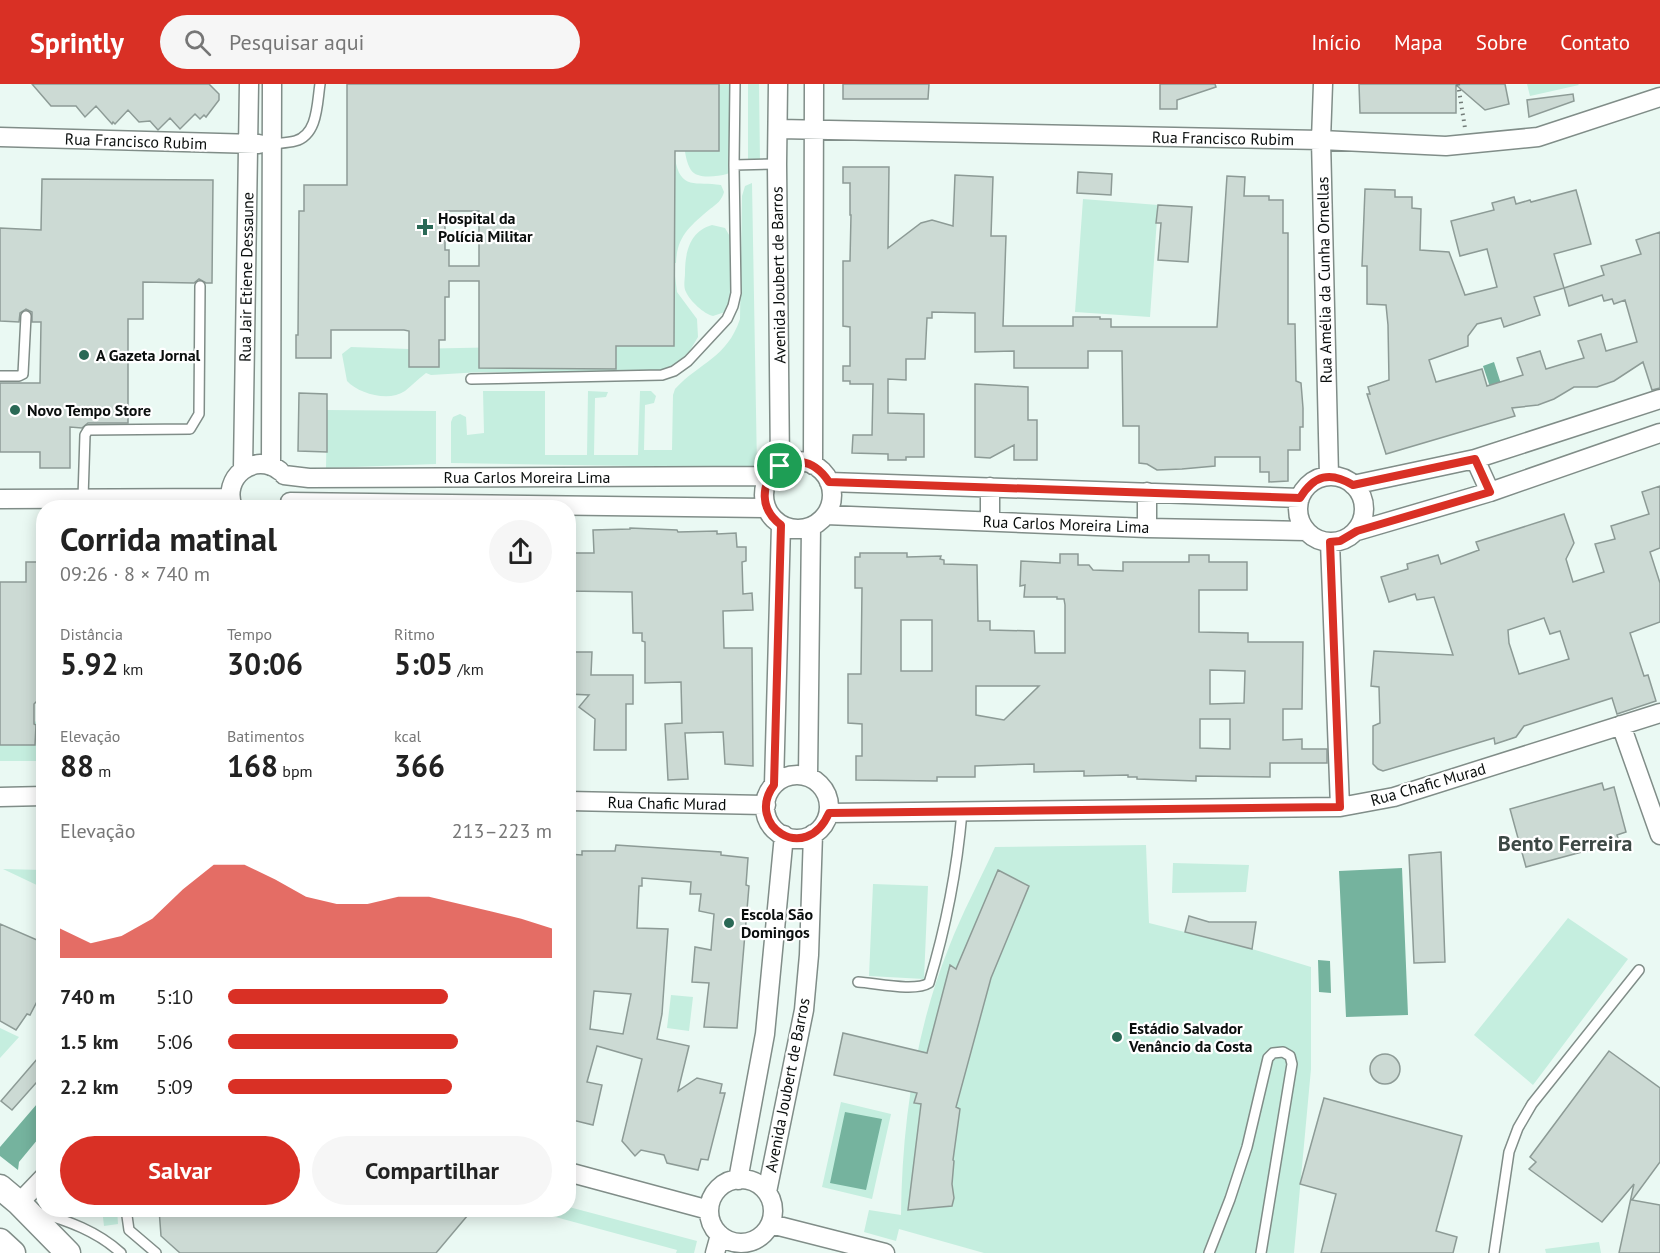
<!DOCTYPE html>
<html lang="pt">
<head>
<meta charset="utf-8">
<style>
  :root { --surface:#fff; --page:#f6f6f6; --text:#222; --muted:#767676; --accent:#d93025 }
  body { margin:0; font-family:"PT Sans",sans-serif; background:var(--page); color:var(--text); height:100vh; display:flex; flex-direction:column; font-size:22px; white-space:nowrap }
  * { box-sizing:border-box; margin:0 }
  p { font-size:20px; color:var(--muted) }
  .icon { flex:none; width:33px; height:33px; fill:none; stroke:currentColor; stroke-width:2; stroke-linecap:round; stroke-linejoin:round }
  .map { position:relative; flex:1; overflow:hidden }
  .side { position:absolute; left:36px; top:416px; width:540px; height:717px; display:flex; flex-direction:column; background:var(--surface); border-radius:24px; box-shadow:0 3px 15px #0003 }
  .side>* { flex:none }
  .pin { position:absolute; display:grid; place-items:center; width:51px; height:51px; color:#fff; margin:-26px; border:3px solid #fff; border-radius:50%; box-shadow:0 2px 6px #0007 }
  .round { display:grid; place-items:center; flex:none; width:63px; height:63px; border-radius:32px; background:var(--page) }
  .summary { display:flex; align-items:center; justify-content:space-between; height:102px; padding:0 24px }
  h1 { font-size:33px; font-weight:700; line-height:45px }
  .figures { display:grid; grid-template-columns:repeat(3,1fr); gap:9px; height:102px; padding:6px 24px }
  .figures div { display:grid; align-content:center }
  .figures b { font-size:30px; font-weight:700 }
  .figures small { font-size:16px; font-weight:400 }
  .figures p { font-size:16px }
  .chart { height:168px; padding:12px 24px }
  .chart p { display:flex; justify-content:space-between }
  .chart svg { width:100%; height:108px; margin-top:6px; fill:var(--accent); opacity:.7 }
  .action { display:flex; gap:12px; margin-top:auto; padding:12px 24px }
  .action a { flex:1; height:69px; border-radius:36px; background:var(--accent); color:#fff; font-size:24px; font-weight:700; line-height:69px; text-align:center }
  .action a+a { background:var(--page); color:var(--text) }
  ul { padding:0 24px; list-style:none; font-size:20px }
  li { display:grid; grid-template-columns:96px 72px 1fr; align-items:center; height:45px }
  li i { height:15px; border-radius:8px; background:var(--accent) }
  header { display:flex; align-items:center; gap:36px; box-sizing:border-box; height:84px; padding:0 30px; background:var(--accent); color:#fff }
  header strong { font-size:28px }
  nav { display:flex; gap:33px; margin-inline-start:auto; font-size:21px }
  .search { width:420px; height:54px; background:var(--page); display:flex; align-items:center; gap:15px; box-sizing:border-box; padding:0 21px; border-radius:33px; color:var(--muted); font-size:22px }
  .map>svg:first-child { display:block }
</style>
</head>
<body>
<header>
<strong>Sprintly</strong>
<div class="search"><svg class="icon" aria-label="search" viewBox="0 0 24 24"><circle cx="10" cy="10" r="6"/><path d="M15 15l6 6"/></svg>Pesquisar aqui</div>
<nav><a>Início</a><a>Mapa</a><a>Sobre</a><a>Contato</a></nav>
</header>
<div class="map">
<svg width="1660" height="1169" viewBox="0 0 1660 1169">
  <rect width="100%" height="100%" fill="#eaf9f3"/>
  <path fill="#c5eedf" d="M685 0H733L730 88 727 90C719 92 706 94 698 91 677 86 685 18 685 0Z
    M748 0H759L760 79 748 76Z
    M1527 0H1578L1579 1 1530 12Z
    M675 74C680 107 696 97 721 101L724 108C722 116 717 120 710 125 690 142 677 152 676 179H674Z
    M752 99 757 384 451 379V338L453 333 460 330 466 333 467 351 484 349 483 307H545V371H587L588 307 608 308 606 313 595 314 594 371H638L640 307H651L656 312 654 319 645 321 644 366H672L673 311 675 305C700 278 727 274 740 235L742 112 745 102Z
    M1083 115 1158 121 1150 233 1075 228Z
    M712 141 725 144 732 156 731 217 725 228 713 232C704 230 690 217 686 208 683 203 685 195 685 189 685 168 690 147 712 141Z
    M675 192 677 208 697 235 698 253 689 268 671 284 664 287 644 289 481 288 431 291 426 289C418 295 411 302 405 307 389 318 359 310 347 297L342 270 351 263 409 265 673 260Z
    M327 326 436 327V380L326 384Z
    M0 628 27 637 43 638 41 677H0Z
    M1146 761 1149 839 1252 865 1311 883V985L1294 1169H984L899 1145 896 1157 864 1148 869 1126 901 1131C902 1041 915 947 949 863 962 829 980 796 995 763Z
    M1173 779 1249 781 1246 808 1172 809Z
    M3 785 43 786V804Z
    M873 800 928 802 924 895 869 892Z
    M1568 834 1628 875 1533 1001 1474 951Z
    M671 911 693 913 689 947 667 944Z
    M0 944 19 953 0 974Z
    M841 1018 891 1030 872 1115 822 1103Z
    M569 1123 697 1157 694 1169H676L677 1166 526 1125H568Z
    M102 1125H117L118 1140 104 1142Z
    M1599 1158 1601 1169H1546L1545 1165Z"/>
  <path fill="#75b39e" d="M1494 278 1503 306 1492 309 1483 282Z
    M1402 784 1408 931 1346 933 1339 787Z
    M1318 876 1330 877 1331 909 1319 908Z
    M43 1013V1049L19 1078 18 1086 0 1072V1063Z
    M845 1028 882 1035 866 1106 830 1099Z"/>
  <path fill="#ccdad4" stroke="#8d9b96" stroke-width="1.5" fill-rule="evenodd" d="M32 0H209L219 10V16L206 33 204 31 200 35 195 30 180 45 170 34 158 46 150 37 139 38 128 26 115 40 113 38 112 40 96 22 85 33 76 22H51Z
    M347 0H719V67H675L674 262H616V285L479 284V197H449V213H445V256H439V283H409V247L404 246H331V274H296V251H298L299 127H304V101H347ZM445 127H479V182H449V166H445Z
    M843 0H929L928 15H843Z
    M1160 0H1215L1216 3 1177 16V25H1160Z
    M1359 0H1505L1509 20 1485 26 1456 1V29H1360Z
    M1573 10 1574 17 1529 33 1527 16Z
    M843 83H889L888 164 921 139 932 136 953 142 955 91 993 93 991 152H1006L1003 242H1073V233H1100V235H1111V243H1217L1227 92 1245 93 1244 112H1269V116H1283V149H1288V240H1295L1296 297 1301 299 1303 324V343H1300V366H1288V397L1269 398V388H1260V373H1215V382L1182 385 1157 386 1147 380 1139 379V342H1123L1122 267H1088V284H1014V267L975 268V229L932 228V234H927L925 275H906V296L888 295V329L924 330V373H906V376H888V370L852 369 853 351H872L873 300H850V297H843V282H850V243L843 242V177H850L851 131H850V99H843Z
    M1078 88 1112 90 1111 111 1077 109Z
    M42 95 213 96 212 199H206L199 195 194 199 143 198V235H128V339H88L82 344 70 343V384H40V368H0V299H40L41 238H32V228L26 225 20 229 19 238 0 237V144L41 146Z
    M1365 105 1395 106V113H1412V124L1421 125 1420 166 1449 168 1465 211 1497 203 1487 165 1460 172 1451 137 1494 126 1492 119 1514 113 1516 120 1530 116 1531 118 1576 106 1591 160 1554 170 1564 204 1604 191 1601 182 1641 170 1636 156 1660 148V304L1652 306 1643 278 1614 297 1597 303H1574L1554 315 1538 321 1512 324 1515 332 1386 370 1367 310H1370L1368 303 1389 296 1388 241 1386 221 1367 220V182H1362ZM1564 204 1569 222 1602 211 1604 217 1612 215 1614 220 1625 216 1637 258 1606 267 1601 250 1578 257 1584 274 1566 279 1546 285 1540 267 1517 274 1523 291 1487 302 1482 285 1436 298 1429 276 1468 262V252L1477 240 1501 234 1504 243 1540 231 1534 213Z
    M1158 121 1192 123 1188 178 1158 176 1161 139H1156Z
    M975 300 1028 303V336H1037V376H1014V361L990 374 975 373Z
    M299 309 327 310V368L298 367Z
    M1660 402V464L1650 468 1660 499V538L1630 549 1644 592 1648 591 1656 617 1617 630 1612 614 1524 642 1516 653 1495 660 1494 654 1383 687 1378 685 1373 680V642L1380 639 1379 603 1371 602 1374 567 1453 571 1434 513 1417 516 1415 510 1389 518 1381 493 1408 485 1407 480 1438 471 1441 480 1479 466 1476 458 1564 430 1574 459 1566 475 1573 498 1604 488 1595 460 1615 455 1611 442 1649 430 1642 408ZM1544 534 1550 550 1560 547 1569 575 1519 590 1509 559 1508 546Z
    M630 444 677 446 678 448 717 447V450L736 449 737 463H746V477L742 478 743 510 752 509 753 526 723 527 724 564H752L753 682 725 680 723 648 685 649 688 695 668 696 665 640 682 639 681 598 645 599V558L642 557V549H633L632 508 568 507V469H594L593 446 630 445Z
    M860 469H907V473L941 472 940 475 944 476V480L977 481 978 537H990V546L1034 547 1035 569H1065V521L1064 515H1057V513H1024L1025 501 1020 502 1021 477 1060 479V470H1078V481H1089L1093 486 1123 487V478H1189V471H1209V478H1247V506H1199V548L1248 549V558H1303L1302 625H1283V656L1302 655V665H1327V679H1270V693L1196 692V697L1137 695V693H1128V691L1084 692V687L1034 688V680L975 682V693H937V697L856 696V672H862V640L848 639V590H861L862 504H855V473H860ZM901 536H932V587H901ZM1210 586 1245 587 1244 619 1210 620ZM976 602H1039L1004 636 976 631ZM1200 635H1230V665L1200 664Z
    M26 478H44V610L34 620V640L36 641 35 661H0V498H26Z
    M568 568H592L591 591H633V620H626V666H594L595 635 579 623 589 611 568 610Z
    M1602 699 1604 706 1614 703 1626 748 1617 751 1619 758 1526 783 1510 725Z
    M616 761 721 768V771L748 774 746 801 749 802 737 944 704 943 709 899 692 898 695 863 711 866 714 830 699 827 701 810H690L691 798 642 794V802H639L637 844 668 845 662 930 657 955 689 962 678 1007 697 994 722 1000 720 1009H725L708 1076 701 1075 698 1086 667 1079 664 1071 641 1066 635 1072 622 1057 642 975 597 962 587 998 602 1001 593 1041 568 1035V770L582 771V767H615ZM594 907 631 910 623 950 590 945Z
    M1441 768 1445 878 1414 879 1409 771Z
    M998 786 1029 802 991 894 956 1023 960 1025 953 1076 954 1077 952 1100 954 1114 952 1122 908 1126 921 1020 914 1019 917 1009 834 991 843 949 927 969 950 881 956 885Z
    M1189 832 1209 838H1256L1252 865 1185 848Z
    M0 840 44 859V904L30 931 27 930 16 946 0 937Z
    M44 967V990L12 1026 1 1017Z
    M1609 967 1660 1004V1078L1632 1116 1660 1121V1169H1619L1634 1100 1602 1138 1529 1085 1536 1078 1530 1073Z
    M1370 985a15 15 0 1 1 30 0a15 15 0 1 1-30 0Z
    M1324 1014 1462 1052 1436 1147 1457 1153 1453 1169H1321L1336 1110 1300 1100Z
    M159 1125H473L436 1169H180L161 1152Z"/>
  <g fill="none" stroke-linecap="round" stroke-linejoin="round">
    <g stroke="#808d88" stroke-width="12">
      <path id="service" d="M272 60C279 59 288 59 295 57 318 51 317 19 320 0
        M734 81 777 80
        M0 292H19L23 290 26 232
        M471 295 662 291 674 287 688 277 727 235 733 222 736 209 734 81 735 0
        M83 414 85 351 88 346 190 345 199 330 200 202
        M858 898C876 899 915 908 929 899 946 843 957 786 962 728
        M126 1125 129 1146 156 1169
        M38 1128C68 1137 97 1147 121 1169
        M1209 1169 1230 1115 1247 1063 1268 974 1273 969 1283 968 1290 972 1292 980 1261 1169
        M1494 1169 1509 1068 1518 1044 1532 1020 1639 886"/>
    </g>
    <g stroke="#808d88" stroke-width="21">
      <path id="minor" d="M778 0 777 80 780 382
        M1323 0 1321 56 1329 392
        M779 45 1321 56 1446 62 1538 53 1660 13
        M0 53 259 60
        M1475 375 1490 408
        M764 411a34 34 0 1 1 68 0a34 34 0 1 1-68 0Z
        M813 381 814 0
        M271 382 272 0
        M243 385 249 0
        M284 391 309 394 770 392
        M1298 425a33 33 0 1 1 66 0a33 33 0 1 1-66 0Z
        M829 398 1300 414
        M1353 401 1475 375 1660 315
        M990 403V437
        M1147 408V444
        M0 415 230 414
        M290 418 766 424
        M233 423C221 394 254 367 280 387
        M826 431 1147 444 1306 447
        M1357 447 1490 408 1660 349
        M1330 458 1340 723
        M1621 641 1660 751
        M765 723a32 32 0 1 1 64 0a32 32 0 1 1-64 0Z
        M808 692 811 443
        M774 701 781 441
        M0 713 44 712
        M568 717 766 721
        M829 729 1340 723 1394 713 1660 629
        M568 1088 709 1126
        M709 1127a32 32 0 1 1 64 0a32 32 0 1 1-64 0Z
        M738 1096 765 950 784 751
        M767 1108 804 926 809 871 813 750
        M19 1119 44 1093
        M771 1140 885 1169
        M715 1169 720 1151"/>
    </g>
    <g stroke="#808d88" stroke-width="27">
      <path id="secondary" d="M0 1103 19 1119 68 1169
        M0 1157 13 1169"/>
    </g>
    <path stroke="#737c79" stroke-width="4" stroke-dasharray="1.5 4.5" stroke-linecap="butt" d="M1458 0 1465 44"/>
    <use href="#service" stroke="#fff" stroke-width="9"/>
    <use href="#minor" stroke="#fff" stroke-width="18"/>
    <use href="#secondary" stroke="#fff" stroke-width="24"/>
  </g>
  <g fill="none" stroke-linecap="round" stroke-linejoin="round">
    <g stroke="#fff" stroke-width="12">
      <path id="route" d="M1475 375 1490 408 1357 447 1340 457 1330 458 1340 723 829 729C806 782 744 741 774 701L781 441C736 407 795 346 829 398L1300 414C1314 391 1330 387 1353 401Z"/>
    </g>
    <use href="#route" stroke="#d93025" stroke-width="8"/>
  </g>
  <g fill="#2a6956" stroke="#fff" stroke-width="2">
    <path d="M422 134h6v6h6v6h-6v6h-6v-6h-6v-6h6z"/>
    <circle cx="84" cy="271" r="6"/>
    <circle cx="15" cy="326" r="6"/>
    <circle cx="729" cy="839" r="6"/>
    <circle cx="1117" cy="953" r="6"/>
  </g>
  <g text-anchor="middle" stroke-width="4.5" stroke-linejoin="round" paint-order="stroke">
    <g font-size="16" fill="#0a0e0d" stroke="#fff">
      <text transform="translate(1223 54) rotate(1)" y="6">Rua Francisco Rubim</text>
      <text transform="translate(136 57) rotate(2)" y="6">Rua Francisco Rubim</text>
      <text transform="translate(778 191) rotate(-91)" y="6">Avenida Joubert de Barros</text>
      <text transform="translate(246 193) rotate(-89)" y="6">Rua Jair Etiene Dessaune</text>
      <text transform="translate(1324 196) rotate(-91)" y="6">Rua Amélia da Cunha Ornellas</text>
      <text x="527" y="399">Rua Carlos Moreira Lima</text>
      <text transform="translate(1066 440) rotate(2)" y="6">Rua Carlos Moreira Lima</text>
      <text transform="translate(1428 700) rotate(-16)" y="6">Rua Chafic Murad</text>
      <text transform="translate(667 719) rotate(1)" y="6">Rua Chafic Murad</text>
      <text transform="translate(787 1001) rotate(-79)" y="6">Avenida Joubert de Barros</text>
    </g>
    <g font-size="16" font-weight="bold" fill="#0a0e0d" stroke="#fff" text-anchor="start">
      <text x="438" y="140">Hospital da<tspan x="438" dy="18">Polícia Militar</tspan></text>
      <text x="96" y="277">A Gazeta Jornal</text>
      <text x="27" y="332">Novo Tempo Store</text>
      <text x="741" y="836">Escola São<tspan x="741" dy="18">Domingos</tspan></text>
      <text x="1129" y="950">Estádio Salvador<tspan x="1129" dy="18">Venâncio da Costa</tspan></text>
    </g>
    <g font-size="22" font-weight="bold" fill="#3c4844" stroke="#fff">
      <text x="1565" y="767">Bento Ferreira</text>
    </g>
  </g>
</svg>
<div class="pin" style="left:780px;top:382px;background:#1e9e55"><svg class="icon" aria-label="arrive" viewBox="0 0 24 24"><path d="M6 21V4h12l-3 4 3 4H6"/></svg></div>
<section class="side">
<div class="summary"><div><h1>Corrida matinal</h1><p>09:26 · 8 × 740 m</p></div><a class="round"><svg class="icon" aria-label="share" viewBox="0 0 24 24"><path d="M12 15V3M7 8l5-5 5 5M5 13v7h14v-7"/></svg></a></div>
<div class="figures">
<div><p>Distância</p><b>5.92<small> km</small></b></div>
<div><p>Tempo</p><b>30:06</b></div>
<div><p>Ritmo</p><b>5:05<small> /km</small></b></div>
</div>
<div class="figures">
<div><p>Elevação</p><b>88<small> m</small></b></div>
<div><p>Batimentos</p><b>168<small> bpm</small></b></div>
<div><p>kcal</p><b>366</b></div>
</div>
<div class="chart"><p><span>Elevação</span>213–223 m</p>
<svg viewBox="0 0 160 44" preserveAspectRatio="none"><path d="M0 44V32L10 38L20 35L30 28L40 16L50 6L60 6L70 12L80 19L90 22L100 22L110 19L120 19L130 22L140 25L150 28L160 32V44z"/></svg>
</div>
<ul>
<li><b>740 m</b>5:10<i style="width:68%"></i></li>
<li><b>1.5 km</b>5:06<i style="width:71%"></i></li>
<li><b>2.2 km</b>5:09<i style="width:69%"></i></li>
</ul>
<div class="action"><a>Salvar</a><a>Compartilhar</a></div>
</section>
</div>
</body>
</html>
